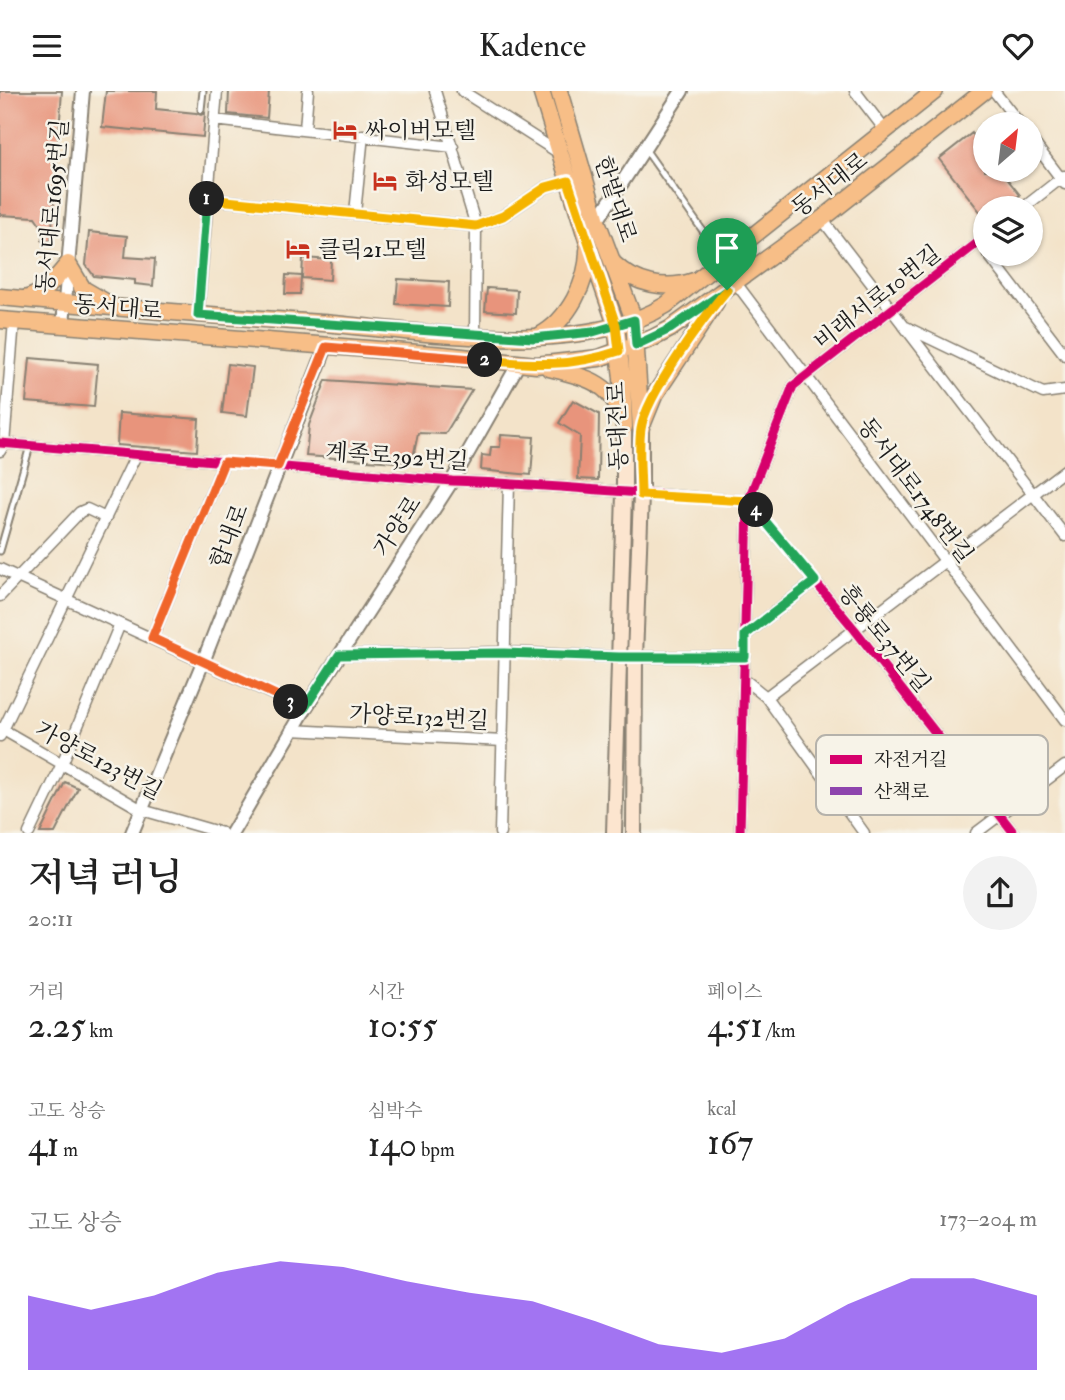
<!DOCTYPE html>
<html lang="ko">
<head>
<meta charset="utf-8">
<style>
  :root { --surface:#fff; --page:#f2f2f2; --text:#222; --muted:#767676; --accent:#7c3aed }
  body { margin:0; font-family:"IM FELL Double Pica","Noto Serif KR",serif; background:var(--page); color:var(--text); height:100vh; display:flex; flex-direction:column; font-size:26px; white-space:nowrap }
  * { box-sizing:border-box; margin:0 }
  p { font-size:23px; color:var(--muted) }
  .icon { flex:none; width:38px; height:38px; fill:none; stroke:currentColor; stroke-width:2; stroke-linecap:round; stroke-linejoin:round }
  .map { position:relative; height:742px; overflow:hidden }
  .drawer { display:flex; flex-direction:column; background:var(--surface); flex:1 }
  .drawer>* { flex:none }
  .needle { width:46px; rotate:28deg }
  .controls { position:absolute; left:973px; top:21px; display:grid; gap:14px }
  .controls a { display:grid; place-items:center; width:70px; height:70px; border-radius:50%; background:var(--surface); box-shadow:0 2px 5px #0004; font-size:35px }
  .pin { position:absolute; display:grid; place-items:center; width:60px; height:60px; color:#fff; margin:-72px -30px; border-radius:50% 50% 50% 0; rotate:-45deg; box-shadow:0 0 7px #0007 }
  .pin .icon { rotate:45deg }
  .km { position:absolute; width:35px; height:35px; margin:-18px; border-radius:50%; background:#222; color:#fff; font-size:19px; line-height:35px; text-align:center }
  .round { display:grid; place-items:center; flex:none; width:74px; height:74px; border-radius:37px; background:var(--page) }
  .summary { display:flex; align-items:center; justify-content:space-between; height:119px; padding:0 28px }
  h1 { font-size:38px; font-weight:600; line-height:52px }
  .metrics { display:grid; grid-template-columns:repeat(3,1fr); gap:10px; height:119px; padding:7px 28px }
  .metrics div { display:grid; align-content:center }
  .metrics b { font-size:35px; font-weight:600 }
  .metrics small { font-size:19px; font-weight:400 }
  .metrics p { font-size:19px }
  .chart { height:196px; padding:14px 28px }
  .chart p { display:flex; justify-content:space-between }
  .chart svg { width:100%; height:126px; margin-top:7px; fill:var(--accent); opacity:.7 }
  header { display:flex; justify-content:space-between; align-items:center; height:91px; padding:0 28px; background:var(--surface); font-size:32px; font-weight:600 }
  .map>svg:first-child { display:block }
</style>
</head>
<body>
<header><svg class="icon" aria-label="menu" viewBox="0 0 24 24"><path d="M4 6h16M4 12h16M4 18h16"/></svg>Kadence<svg class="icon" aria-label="heart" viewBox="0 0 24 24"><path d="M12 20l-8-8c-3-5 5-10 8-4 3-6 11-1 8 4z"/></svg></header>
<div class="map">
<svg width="1065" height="742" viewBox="0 0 1065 742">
  <rect width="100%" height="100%" fill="#f7f3e8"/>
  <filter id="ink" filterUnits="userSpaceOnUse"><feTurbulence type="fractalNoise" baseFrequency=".0143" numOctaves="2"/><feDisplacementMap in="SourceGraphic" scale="14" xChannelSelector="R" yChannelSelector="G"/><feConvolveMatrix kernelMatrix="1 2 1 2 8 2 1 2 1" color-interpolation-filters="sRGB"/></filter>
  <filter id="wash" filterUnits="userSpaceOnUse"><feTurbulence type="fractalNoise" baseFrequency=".00686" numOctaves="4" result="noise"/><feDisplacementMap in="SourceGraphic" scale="28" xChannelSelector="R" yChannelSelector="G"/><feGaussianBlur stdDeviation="1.57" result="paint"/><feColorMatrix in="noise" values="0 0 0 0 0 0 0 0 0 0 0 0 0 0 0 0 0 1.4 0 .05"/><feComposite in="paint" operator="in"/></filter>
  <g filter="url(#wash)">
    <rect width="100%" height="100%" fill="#f3e3c9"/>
    <g id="blocks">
      <path fill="#e8947b" d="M0 0H62L51 150H42V136L35 126 0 124Z
        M106 0H157L156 18 196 22 201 24 205 22 203 46 102 36Z
        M229 0H269L267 27 228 23Z
        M972 42 985 59V79H1000L1020 104 1003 117H985V127L939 68Z
        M89 141 127 145 125 166 155 168 153 195 135 193V189L94 185 86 174Z
        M303 167 331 169 330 189 302 187Z
        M286 184 301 185 300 203H285Z
        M398 188 449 191 448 216 396 213Z
        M487 197 517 199 516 222 485 220Z
        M30 267 98 273 94 316 26 311Z
        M228 273 253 276 247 325 222 322Z
        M326 289 472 299 445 343 418 342 412 372 306 365 309 334Z
        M573 309 599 323 598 389 578 388 580 345 559 332Z
        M119 322 199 328 197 360 117 354Z
        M501 344 534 346 531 384 481 379 482 364 490 365 491 356H500Z
        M65 691 78 697 55 742H40Z"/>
    </g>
  </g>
  <g filter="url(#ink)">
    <use href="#blocks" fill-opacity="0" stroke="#888072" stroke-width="2"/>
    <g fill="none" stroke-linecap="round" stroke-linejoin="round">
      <g stroke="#888072" stroke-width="9">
        <path id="service" d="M201 19 203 0
          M645 58 722 167
          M0 460 30 355"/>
      </g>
      <g stroke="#888072" stroke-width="13">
        <path id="minor" d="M435 0 476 135 475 244
          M462 0 559 62
          M855 0 885 39
          M994 0 1020 33
          M214 29 453 56
          M305 38 308 0
          M1031 48 1065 93
          M207 108 476 135 503 125 546 96 568 90
          M1023 117 1064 85
          M355 122 363 44
          M822 128 1065 445
          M988 163 1065 264
          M736 192 1065 629
          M198 224 217 0
          M906 236 1043 302 1065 299
          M0 352 452 390C551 393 649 404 748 410L855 539 1014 742
          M0 360 4 353 14 230
          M0 478 305 618
          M0 505 80 421 87 418 106 427
          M745 544 815 490
          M152 547 224 371
          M339 564 504 561 619 566H745
          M745 589 766 606 864 742
          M766 606 1065 379
          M0 637 142 719 222 742
          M291 639 503 650
          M0 645 136 364
          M29 742 62 673 120 533
          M500 742 509 392
          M740 742 748 410 793 295 985 146
          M976 742 1065 675"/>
      </g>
      <g stroke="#888072" stroke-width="16">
        <path id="tertiary" d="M597 130 682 0
          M63 234 83 0
          M132 742 203 571 326 256
          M232 742 305 618 452 390 519 272"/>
      </g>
      <g stroke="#888072" stroke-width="18">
        <path id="secondary" d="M614 742 624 402V336
          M634 742 635 566 641 404V337"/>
      </g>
      <g stroke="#888072" stroke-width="19">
        <path id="primary" d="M541 0 590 159 616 234 622 287 624 336
          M559 0 597 130 634 229 641 337
          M614 173C635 193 666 200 694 190
          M0 206C107 216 215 225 322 232 421 240 580 268 666 214L935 0
          M24 208C43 204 56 188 68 173L83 198 107 212
          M0 229 444 264 536 274 599 267 653 247 670 238 822 128 984 0
          M539 245C568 230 588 191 588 159
          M549 277C578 284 611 290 620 322
          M643 332 654 305 716 211"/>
      </g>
      <use href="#service" stroke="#fff" stroke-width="5"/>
      <use href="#minor" stroke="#fff" stroke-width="10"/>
      <use href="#tertiary" stroke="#fff" stroke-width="12"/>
      <use href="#secondary" stroke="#fce5cf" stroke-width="14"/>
      <use href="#primary" stroke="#f7be87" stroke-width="16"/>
      <path stroke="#8e44ad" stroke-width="7" stroke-dasharray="14 7" stroke-linecap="butt" d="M709 164 723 154"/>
      <g stroke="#f7f3e8" stroke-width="13">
        <path id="cycleway" d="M0 352 452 390C551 393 649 404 748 410L855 539 1014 742
          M740 742 748 410 793 295 985 146"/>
      </g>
      <use href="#cycleway" stroke="#d6006c" stroke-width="9"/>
    </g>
  </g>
  <g fill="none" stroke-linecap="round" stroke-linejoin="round" filter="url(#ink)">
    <g stroke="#fff" stroke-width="14">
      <path id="split-1" d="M207 108 198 224 533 247 593 241 634 229 636 254 670 238 727 199"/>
    </g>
    <g stroke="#fff" stroke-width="14">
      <path id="split-2" d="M207 108 476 135 503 125 546 96 568 90 616 234 619 260C572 276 534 274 485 269"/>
    </g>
    <g stroke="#fff" stroke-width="14">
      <path id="split-3" d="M291 611 152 547 224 371 278 375 326 256 485 269"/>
    </g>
    <g stroke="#fff" stroke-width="14">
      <path id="split-4" d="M291 611 304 618 339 564 504 562 619 566H745V544L815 490 756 419"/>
    </g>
    <g stroke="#fff" stroke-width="14">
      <path id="split-5" d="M727 199C704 226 646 304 641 338 638 358 641 383 641 404L748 410 756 419"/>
    </g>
    <use href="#split-1" stroke="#22a559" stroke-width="9"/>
    <use href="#split-2" stroke="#f5b400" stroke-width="9"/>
    <use href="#split-3" stroke="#f0652b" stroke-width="9"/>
    <use href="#split-4" stroke="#22a559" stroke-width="9"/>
    <use href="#split-5" stroke="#f5b400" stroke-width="9"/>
  </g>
  <defs>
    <g id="hotel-bare" transform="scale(1.89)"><path d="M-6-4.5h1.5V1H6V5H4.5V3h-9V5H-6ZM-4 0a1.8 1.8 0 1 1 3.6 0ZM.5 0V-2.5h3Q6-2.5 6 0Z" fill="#c8321e" stroke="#f7f3e8" stroke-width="2.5" paint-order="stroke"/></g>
  </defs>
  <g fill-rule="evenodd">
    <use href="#hotel-bare" x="345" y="39"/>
    <use href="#hotel-bare" x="385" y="90"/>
    <use href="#hotel-bare" x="298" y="158"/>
  </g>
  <g text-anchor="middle" stroke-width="5" stroke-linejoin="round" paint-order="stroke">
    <g font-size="23" fill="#1c1c1c" stroke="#f7f3e8" text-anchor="start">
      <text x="365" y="47">싸이버모텔</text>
      <text x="405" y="98">화성모텔</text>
      <text x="318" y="166">클릭21모텔</text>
    </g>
    <g font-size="23" fill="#1c1c1c" stroke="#f7f3e8">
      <text transform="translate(829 93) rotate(-38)" y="8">동서대로</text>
      <text transform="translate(616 108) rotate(72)" y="8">한밭대로</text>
      <text transform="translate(52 115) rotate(-85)" y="8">동서대로1695번길</text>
      <text transform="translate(877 206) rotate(-38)" y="8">비래서로10번길</text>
      <text transform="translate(118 216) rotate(5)" y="8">동서대로</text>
      <text transform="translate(617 335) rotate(-92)" y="8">동대전로</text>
      <text transform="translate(397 365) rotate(4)" y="8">계족로392번길</text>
      <text transform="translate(916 399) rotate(53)" y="8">동서대로1748번길</text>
      <text transform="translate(397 435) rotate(-57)" y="8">가양로</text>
      <text transform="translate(229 445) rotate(-69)" y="8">합내로</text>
      <text transform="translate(885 547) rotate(51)" y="8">흥룡로37번길</text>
      <text transform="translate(419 626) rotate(3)" y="8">가양로132번길</text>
      <text transform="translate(99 669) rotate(28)" y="8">가양로123번길</text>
    </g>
  </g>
  <rect x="816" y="644" width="232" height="80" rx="10" fill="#f7f3e8" stroke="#b5b2ab" stroke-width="2"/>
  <rect x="830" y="664" width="32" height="9" fill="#d6006c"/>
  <rect x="830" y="696" width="32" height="8" fill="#8e44ad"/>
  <g font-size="19" fill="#1c1c1c">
    <text x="874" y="675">자전거길</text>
    <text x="874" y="707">산책로</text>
  </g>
</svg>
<div class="controls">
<a><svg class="needle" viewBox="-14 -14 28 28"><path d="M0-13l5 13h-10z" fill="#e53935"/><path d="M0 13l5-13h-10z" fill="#767676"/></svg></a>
<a><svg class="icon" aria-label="layers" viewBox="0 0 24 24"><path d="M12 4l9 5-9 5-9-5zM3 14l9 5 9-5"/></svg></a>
</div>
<div class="pin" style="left:727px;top:199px;background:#1e9e55"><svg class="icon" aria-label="arrive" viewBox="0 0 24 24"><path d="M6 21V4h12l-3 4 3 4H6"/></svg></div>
<b class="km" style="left:207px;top:108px">1</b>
<b class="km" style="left:485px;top:269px">2</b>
<b class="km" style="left:291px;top:611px">3</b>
<b class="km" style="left:756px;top:419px">4</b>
</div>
<section class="drawer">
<div class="summary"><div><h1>저녁 러닝</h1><p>20:11</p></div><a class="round"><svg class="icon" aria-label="share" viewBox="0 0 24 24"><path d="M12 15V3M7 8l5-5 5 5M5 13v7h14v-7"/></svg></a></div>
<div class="metrics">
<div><p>거리</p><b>2.25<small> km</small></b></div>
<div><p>시간</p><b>10:55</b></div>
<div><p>페이스</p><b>4:51<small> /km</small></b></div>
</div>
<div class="metrics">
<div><p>고도 상승</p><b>41<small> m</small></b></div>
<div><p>심박수</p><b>140<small> bpm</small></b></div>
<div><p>kcal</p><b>167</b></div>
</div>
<div class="chart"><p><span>고도 상승</span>173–204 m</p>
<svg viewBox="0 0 160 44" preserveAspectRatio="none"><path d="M0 44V18L10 23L20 18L30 10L40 6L50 8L60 13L70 17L80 20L90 27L100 35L110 38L120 33L130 21L140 12L150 12L160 18V44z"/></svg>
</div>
</section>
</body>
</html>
